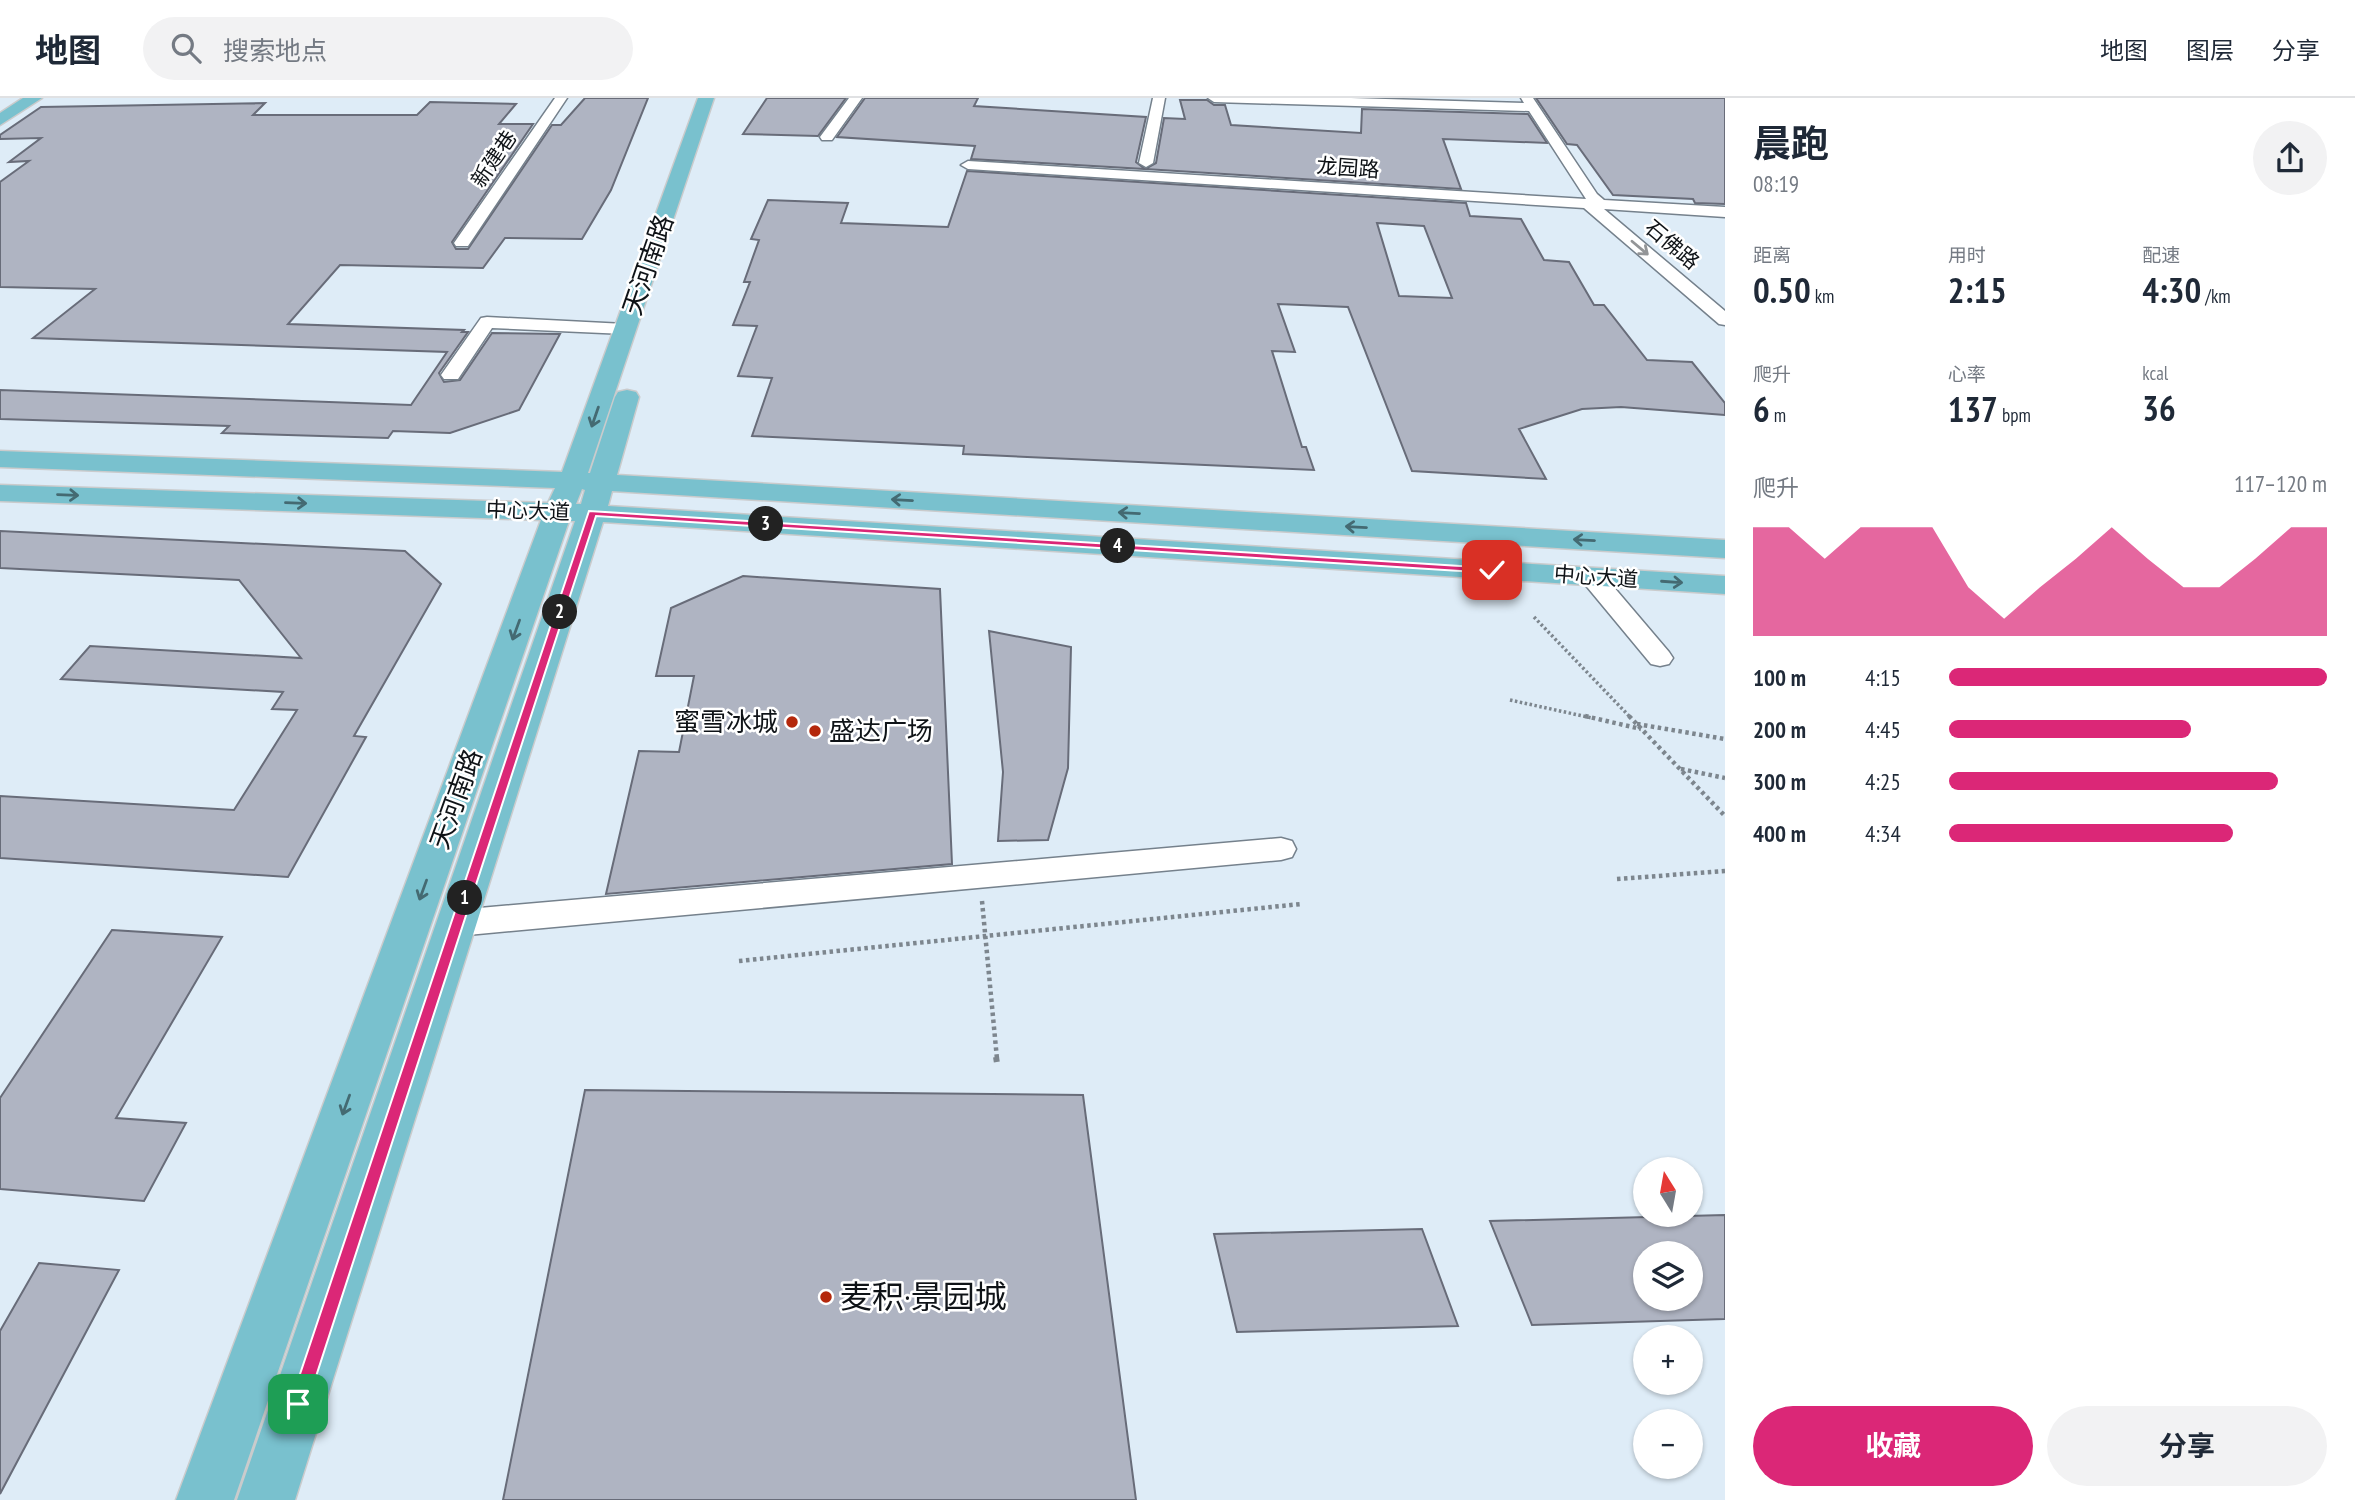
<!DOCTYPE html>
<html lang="zh">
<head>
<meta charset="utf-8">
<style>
  :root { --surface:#fff; --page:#f2f2f3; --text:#1f2937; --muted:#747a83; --line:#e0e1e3; --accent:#db2777 }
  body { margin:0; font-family:"PT Sans Narrow","Noto Sans SC",sans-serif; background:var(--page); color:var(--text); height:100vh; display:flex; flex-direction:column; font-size:26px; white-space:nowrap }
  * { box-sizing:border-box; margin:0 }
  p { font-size:23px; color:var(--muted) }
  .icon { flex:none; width:38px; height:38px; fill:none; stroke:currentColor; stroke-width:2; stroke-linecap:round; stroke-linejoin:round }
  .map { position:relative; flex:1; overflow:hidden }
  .details { display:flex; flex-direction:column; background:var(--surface); width:630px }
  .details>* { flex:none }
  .needle { width:46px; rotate:349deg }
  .controls { position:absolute; left:1633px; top:1059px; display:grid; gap:14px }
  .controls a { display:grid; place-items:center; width:70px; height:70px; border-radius:50%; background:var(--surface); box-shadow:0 2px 5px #0004; font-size:35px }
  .pin { position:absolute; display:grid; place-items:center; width:60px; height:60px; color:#fff; margin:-30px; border-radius:14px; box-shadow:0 4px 10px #0006 }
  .km { position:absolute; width:35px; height:35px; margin:-18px; border-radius:50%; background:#222; color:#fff; font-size:19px; line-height:35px; text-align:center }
  .round { display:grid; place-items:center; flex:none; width:74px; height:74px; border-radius:37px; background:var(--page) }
  .headline { display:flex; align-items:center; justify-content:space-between; height:119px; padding:0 28px }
  h1 { font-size:38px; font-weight:700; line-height:52px }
  .figures { display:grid; grid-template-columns:repeat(3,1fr); gap:10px; height:119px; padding:7px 28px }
  .figures div { display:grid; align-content:center }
  .figures b { font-size:35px; font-weight:700 }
  .figures small { font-size:19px; font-weight:400 }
  .figures p { font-size:19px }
  .chart { height:196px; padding:14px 28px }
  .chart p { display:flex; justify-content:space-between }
  .chart svg { width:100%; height:126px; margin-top:7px; fill:var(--accent); opacity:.7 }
  .button { display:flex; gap:14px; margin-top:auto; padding:14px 28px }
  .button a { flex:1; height:80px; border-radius:42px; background:var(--accent); color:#fff; font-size:28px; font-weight:700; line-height:80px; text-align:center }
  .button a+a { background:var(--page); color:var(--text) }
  ul { padding:0 28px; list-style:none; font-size:23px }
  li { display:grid; grid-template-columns:112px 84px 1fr; align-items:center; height:52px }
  li i { height:18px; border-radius:9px; background:var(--accent) }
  header { display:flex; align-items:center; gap:42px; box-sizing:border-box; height:98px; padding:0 35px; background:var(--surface); border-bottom:2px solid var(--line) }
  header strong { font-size:33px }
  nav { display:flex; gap:38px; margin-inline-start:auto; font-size:24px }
  .search { width:490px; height:63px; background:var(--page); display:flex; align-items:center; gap:18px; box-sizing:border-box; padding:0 24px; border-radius:38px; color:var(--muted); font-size:26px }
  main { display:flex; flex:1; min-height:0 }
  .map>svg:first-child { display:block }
</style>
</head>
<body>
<header>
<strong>地图</strong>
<div class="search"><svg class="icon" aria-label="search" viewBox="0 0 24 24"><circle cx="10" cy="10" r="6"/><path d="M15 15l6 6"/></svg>搜索地点</div>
<nav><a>地图</a><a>图层</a><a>分享</a></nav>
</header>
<main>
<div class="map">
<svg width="1725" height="1402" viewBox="0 0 1725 1402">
  <rect width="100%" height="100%" fill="#deecf7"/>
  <path fill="#afb4c2" stroke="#686c79" stroke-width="2" fill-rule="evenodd" d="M585 0H648L611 92 582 141 505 140 483 170 340 167 288 226 464 232 462 234H468L439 275 444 284 460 282 492 235 560 236 519 312 450 335 393 333 388 340 222 335 229 328 0 321V292L411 307 447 254 33 240 95 191 0 189V84L29 63 9 64 41 40 0 41V37L41 9 265 5 253 17H417L430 4 516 6 499 26H533L452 144 456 151H468L552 27H561Z
    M767 0H846L818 38 743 36Z
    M865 0H978L974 8 1146 19 1136 64 1145 71 971 61 975 48 837 39Z
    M1536 0H1725V106L1695 105 1693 101 1613 97 1577 47 1567 46Z
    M1180 2H1207L1214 7H1225L1231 27 1361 35 1362 11 1528 16 1547 45 1443 41 1461 91 1145 71 1156 65 1164 20 1185 21Z
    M967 73 1466 105 1470 118 1521 121 1544 162 1569 164 1594 207H1604L1647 262 1692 264 1725 305V317L1621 309 1582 311 1519 331 1546 381 1412 373 1348 209 1278 206 1295 254 1272 253 1302 349H1306L1314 372 963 356 964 348 752 338 772 280 738 278 757 228 733 227 750 184H744L759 142 751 141 768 102 848 105 841 125 948 129ZM1377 125 1424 128 1452 200 1399 198Z
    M0 433 405 453 441 486 354 638 366 639 288 779 0 760V698L234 712 297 612 272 611 283 594 61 581 90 548 301 560 239 482 0 470Z
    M743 478 940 491 952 766 606 796 639 653 679 654 694 578H656L671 510Z
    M989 533 1071 549 1068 670 1048 742 998 743 1003 674Z
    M112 832 222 839 116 1020 186 1025 144 1103 0 1091V1000Z
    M585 992 1083 997 1136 1402H503Z
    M1725 1117V1221L1532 1227 1490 1123ZM1645 1155H1690V1200H1645Z
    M1422 1131 1458 1228 1237 1234 1214 1136Z
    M39 1165 119 1172 0 1396V1233Z"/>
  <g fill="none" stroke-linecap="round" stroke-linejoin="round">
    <g stroke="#75818c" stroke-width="3">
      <path id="minor" d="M555 0H567L468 148H456L454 145Z
        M849 0H862L832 42H822L820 39Z
        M1153 0H1165L1153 65 1146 69 1139 65Z
        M1208 0H1351L1524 5 1521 0H1533L1597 96 1604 102 1725 109V119L1604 111 1725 213V227L1719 226 1584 110 968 71 961 67 968 63 1586 101 1529 13 1214 4Z
        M487 219 625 226 634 231 625 236 492 230 458 281H444L441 277 481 220Z
        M1592 472 1601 474 1669 554 1673 560 1669 566 1660 568 1651 566 1583 484 1580 479 1583 474Z
        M1281 740 1292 743 1296 751 1292 759 1281 762 457 838 445 834 441 825 445 816 457 812Z"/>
    </g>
    <g stroke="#cacbcc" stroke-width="3">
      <path id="major" d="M23 0H42L0 27V15Z
        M698 0H714L588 375H590L615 299 618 294 627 292 636 294 639 299 617 377 1725 442V460L612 393 608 408 1725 478V496L603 424 295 1402H237L575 423H569L234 1402H176L541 422 0 403V387L548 405 555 390 0 369V353L562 374ZM582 391 585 392 581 406H576Z"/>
    </g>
    <path stroke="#7d868e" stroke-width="3.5" stroke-dasharray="2.5 2.5" stroke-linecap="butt" d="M1534 519 1631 620
      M1510 602 1592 620"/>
    <path stroke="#7d868e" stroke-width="4.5" stroke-dasharray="3.5 3.5" stroke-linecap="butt" d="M1585 618 1641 631
      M1629 618 1725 718
      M1637 626 1725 641
      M1681 671 1725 680
      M1617 781 1725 773
      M982 803 997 961
      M739 863 1301 806"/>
    <path stroke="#7d868e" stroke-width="6" stroke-dasharray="5 5" stroke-linecap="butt" d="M996 959 997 965"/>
    <use href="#minor" fill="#fff" fill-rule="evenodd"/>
    <use href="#major" fill="#79c1ce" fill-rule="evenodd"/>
  </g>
  <defs><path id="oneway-shaft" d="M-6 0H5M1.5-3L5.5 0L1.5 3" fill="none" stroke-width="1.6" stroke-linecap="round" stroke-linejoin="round" transform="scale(1.75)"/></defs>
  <use stroke="#939597" href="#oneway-shaft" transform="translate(1640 150) rotate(40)"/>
  <g stroke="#446a72">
    <use href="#oneway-shaft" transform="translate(595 319) rotate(109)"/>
    <use href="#oneway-shaft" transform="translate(68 397) rotate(2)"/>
    <use href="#oneway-shaft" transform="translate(902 402) rotate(-177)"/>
    <use href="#oneway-shaft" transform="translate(296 405) rotate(2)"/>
    <use href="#oneway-shaft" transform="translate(1129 415) rotate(-177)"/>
    <use href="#oneway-shaft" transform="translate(1356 429) rotate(-177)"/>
    <use href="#oneway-shaft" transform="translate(1584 442) rotate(-177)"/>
    <use href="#oneway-shaft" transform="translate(1672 484) rotate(4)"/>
    <use href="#oneway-shaft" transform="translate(516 532) rotate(110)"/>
    <use href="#oneway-shaft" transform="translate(423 792) rotate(110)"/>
    <use href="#oneway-shaft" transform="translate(346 1007) rotate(110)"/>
  </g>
  <path fill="#db2777" stroke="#fff" stroke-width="2" d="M589 413 1492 470 1496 472 1492 475 596 418 307 1306 304 1312 298 1314 292 1312 290 1306Z"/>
  <g fill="#b4280c" stroke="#fff" stroke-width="2.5">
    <circle cx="792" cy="624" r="7"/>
    <circle cx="815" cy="633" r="7"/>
    <circle cx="826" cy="1199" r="7"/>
  </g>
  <g text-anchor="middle" stroke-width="5" stroke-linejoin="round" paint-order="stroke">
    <g font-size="21" fill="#0f1317" stroke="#fff">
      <text transform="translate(494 61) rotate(-56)" y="7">新建巷</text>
      <text transform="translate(1348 70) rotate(4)" y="7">龙园路</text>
      <text transform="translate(1672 147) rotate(40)" y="7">石佛路</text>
      <text transform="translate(528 413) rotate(2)" y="7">中心大道</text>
      <text transform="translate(1596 479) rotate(4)" y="7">中心大道</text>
    </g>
    <g font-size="26" fill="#0f1317" stroke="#fff">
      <text transform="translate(648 167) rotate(-71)" y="9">天河南路</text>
      <text transform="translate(456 701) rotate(-70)" y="9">天河南路</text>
    </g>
    <g font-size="26" fill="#0f1317" stroke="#fff" text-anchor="end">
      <text x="778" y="633">蜜雪冰城</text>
      <text x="829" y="642" text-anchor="start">盛达广场</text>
    </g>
    <g font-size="32" fill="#0f1317" stroke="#fff" text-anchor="start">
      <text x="840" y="1210">麦积·景园城</text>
    </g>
  </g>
</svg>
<div class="controls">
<a><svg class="needle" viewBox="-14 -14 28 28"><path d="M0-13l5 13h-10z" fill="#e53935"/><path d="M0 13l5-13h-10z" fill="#747a83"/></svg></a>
<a><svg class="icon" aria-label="layers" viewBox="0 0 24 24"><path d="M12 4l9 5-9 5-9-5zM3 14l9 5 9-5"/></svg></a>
<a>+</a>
<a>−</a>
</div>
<div class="pin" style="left:298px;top:1306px;background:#1e9e55"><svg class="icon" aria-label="arrive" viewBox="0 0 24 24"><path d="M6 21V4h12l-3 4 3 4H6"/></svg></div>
<div class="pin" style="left:1492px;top:472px;background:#d93025"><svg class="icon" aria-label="check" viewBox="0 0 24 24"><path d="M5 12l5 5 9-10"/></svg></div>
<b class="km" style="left:465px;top:800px">1</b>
<b class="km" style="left:560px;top:514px">2</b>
<b class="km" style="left:766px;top:426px">3</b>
<b class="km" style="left:1118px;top:448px">4</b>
</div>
<section class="details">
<div class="headline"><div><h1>晨跑</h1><p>08:19</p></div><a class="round"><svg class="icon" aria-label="share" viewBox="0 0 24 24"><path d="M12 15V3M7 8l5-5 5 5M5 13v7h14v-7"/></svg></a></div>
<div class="figures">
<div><p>距离</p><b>0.50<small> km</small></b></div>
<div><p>用时</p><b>2:15</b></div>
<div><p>配速</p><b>4:30<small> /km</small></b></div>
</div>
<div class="figures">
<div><p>爬升</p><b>6<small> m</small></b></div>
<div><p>心率</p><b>137<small> bpm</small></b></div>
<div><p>kcal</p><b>36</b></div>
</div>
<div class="chart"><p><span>爬升</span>117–120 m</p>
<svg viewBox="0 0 160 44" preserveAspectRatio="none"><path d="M0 44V6L10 6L20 17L30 6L40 6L50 6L60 27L70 38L80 27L90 17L100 6L110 17L120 27L130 27L140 17L150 6L160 6V44z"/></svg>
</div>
<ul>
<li><b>100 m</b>4:15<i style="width:100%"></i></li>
<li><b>200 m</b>4:45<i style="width:64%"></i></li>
<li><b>300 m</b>4:25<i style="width:87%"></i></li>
<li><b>400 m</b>4:34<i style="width:75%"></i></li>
</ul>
<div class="button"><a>收藏</a><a>分享</a></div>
</section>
</main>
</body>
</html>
